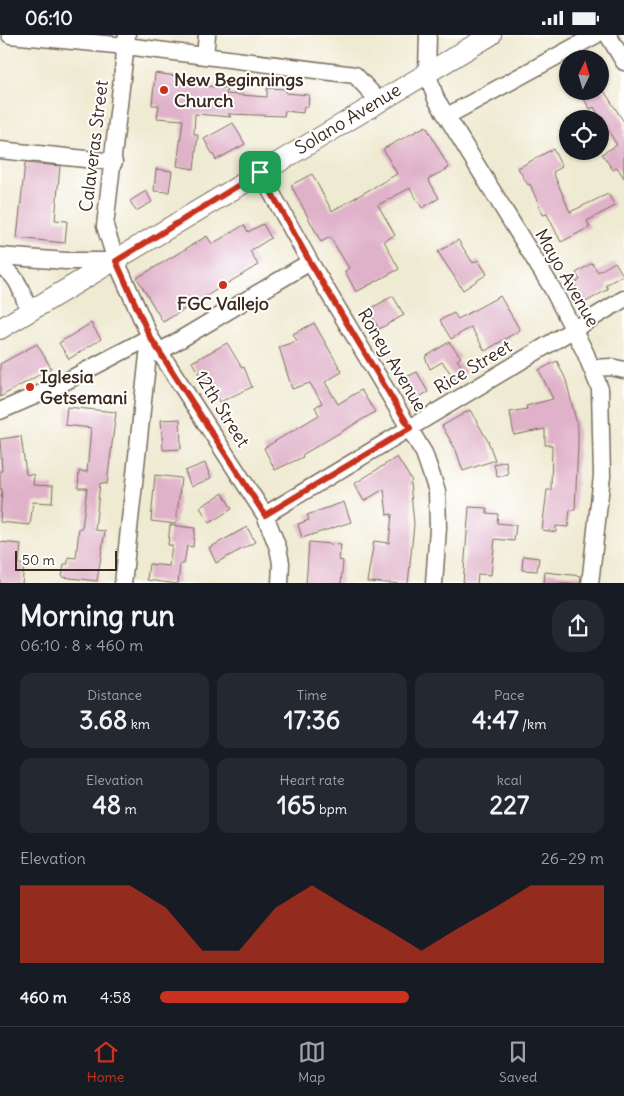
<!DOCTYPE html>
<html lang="en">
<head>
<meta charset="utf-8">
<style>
  :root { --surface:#171b24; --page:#242831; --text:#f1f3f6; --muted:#9ea1a6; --line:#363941; --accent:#c8321e }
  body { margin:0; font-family:Delius,sans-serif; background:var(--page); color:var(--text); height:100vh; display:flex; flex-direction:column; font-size:19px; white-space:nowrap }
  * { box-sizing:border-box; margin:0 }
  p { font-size:16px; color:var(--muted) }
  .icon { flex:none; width:28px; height:28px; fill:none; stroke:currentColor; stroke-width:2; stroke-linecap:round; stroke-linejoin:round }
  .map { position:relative; height:548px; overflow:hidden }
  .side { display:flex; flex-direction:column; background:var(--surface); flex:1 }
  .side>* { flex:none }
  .needle { width:32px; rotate:5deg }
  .fabs { position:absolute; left:559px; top:15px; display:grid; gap:10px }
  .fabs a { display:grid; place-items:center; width:50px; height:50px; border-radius:50%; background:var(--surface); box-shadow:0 1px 4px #0004; font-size:25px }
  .scale { position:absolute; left:15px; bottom:12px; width:102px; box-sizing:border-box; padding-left:5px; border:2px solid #3b2a1e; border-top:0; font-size:14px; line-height:18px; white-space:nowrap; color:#3b2a1e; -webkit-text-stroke:4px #fff; paint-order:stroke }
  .pin { position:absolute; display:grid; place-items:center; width:42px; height:42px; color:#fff; margin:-21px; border-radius:10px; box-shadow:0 2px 8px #0006 }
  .round { display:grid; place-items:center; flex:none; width:52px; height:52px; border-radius:20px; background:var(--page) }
  .head { display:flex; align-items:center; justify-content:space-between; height:85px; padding:0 20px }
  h1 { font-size:28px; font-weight:700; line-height:38px }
  .metrics { display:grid; grid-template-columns:repeat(3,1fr); gap:8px; height:85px; padding:5px 20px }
  .metrics div { display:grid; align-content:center; border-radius:12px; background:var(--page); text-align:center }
  .metrics b { font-size:25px; font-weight:700 }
  .metrics small { font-size:14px; font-weight:400 }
  .metrics p { font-size:14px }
  .chart { height:140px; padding:10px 20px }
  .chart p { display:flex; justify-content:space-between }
  .chart svg { width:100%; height:90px; margin-top:5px; fill:var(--accent); opacity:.7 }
  ul { padding:0 20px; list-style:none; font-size:16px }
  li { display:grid; grid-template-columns:80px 60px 1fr; align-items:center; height:38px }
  li i { height:12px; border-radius:6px; background:var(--accent) }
  .status { display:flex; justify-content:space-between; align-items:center; height:35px; padding:0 25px; background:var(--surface); direction:ltr }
  .status svg { height:14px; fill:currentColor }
  .tabs { display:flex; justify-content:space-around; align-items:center; height:70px; border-top:1px solid var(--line); background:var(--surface); font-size:14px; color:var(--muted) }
  .tabs a { display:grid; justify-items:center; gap:2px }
  .tabs .selected { color:var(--accent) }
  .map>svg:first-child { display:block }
</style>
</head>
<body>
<div class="status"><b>06:10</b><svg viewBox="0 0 49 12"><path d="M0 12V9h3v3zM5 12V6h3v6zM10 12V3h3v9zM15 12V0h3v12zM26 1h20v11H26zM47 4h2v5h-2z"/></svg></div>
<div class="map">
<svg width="624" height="549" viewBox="0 0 624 549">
  <rect width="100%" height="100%" fill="#fff"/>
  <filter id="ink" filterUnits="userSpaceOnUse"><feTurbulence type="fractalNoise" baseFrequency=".02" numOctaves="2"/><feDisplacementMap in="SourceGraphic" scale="10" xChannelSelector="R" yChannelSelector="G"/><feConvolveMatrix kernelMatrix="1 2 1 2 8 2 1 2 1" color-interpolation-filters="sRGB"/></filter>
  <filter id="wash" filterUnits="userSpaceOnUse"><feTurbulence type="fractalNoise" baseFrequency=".0096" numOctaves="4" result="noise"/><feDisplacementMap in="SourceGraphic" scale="20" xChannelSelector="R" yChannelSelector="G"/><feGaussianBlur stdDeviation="1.12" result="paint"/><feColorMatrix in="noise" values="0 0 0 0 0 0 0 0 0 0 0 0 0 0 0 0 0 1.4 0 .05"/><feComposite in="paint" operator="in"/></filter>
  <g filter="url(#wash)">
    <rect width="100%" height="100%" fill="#efead2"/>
    <g id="blocks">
      <path fill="#e0b2c9" d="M155 38 176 41 175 48 227 53 226 59 267 62V53L286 54V58L309 60 308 72 304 71 303 78 285 76 284 81 228 79 231 82 195 79 194 99 198 100 194 134 177 131 183 85 157 83 159 70H152Z
        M579 56H604L624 87V143L617 132 613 135 602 119 617 110 594 72 590 74Z
        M233 88 245 109 216 125 204 104Z
        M426 91 449 133 428 144 439 163 422 173 410 153 378 170 395 200 384 206 399 234 356 257 345 236 349 233 330 202 321 207 291 150 312 139 332 176 397 139 383 114Z
        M553 114 562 132 553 137 570 177 608 159 615 171 587 186 590 192 561 207 547 179 543 180 530 149 528 150 518 133Z
        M25 128 60 131 55 185 67 186 65 208 17 203Z
        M156 134 172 136 169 157 154 156Z
        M146 156 152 167 136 176 130 166Z
        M263 189 271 203 250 216 258 230 163 287 137 243 207 201 212 209 244 190 248 197Z
        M458 205 473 228 478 225 487 239 463 255 438 217Z
        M615 227 623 240 606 250 608 254 586 267 574 248 580 245 576 238 592 228 598 237Z
        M393 261 404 280 379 294 368 275Z
        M500 261 520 295 485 316 471 292 451 304 440 285 454 278 458 284Z
        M91 288 101 304 69 324 59 308Z
        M314 288 342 337 325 347 338 369 361 355 375 377 302 420 303 422 275 435 264 413 319 380 315 372 322 368 310 348 292 354 279 312 297 306 293 299Z
        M449 307 461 322 457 325 466 337 456 345 442 327 430 334 425 322Z
        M227 308 242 333 244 332 252 352 220 367 210 345 204 348 192 327Z
        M37 309 51 333 0 362V329Z
        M557 326 566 345 578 394V410L575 475H570L568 492 556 491V497L542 495 547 455H551L552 410H545V394L514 400 510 377 527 374 526 371 553 364 539 335Z
        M417 337 428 357 414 365 402 344Z
        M67 372 116 377 107 449 100 448 95 495 105 496 97 546 62 542 64 529H68V522L76 523 79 493H82L87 453H78L79 436 87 437 91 393 65 390Z
        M470 375 488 406 495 425 463 436 456 415 442 391Z
        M180 384 181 414 163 415 161 385Z
        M21 401 26 439 34 440 33 450 53 451 52 468 33 467 30 490 0 487 2 454H0V436H2L0 404Z
        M397 422 412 446 410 448 414 489 408 549 367 547 374 506 389 508 392 479 387 480 384 454 364 466 354 449Z
        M506 426 508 439 497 442 494 429Z
        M205 428 211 443 191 452 185 436Z
        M155 440 181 443 176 489 151 486Z
        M223 458 232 474 209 488 200 472Z
        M344 467 351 487 302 503 298 489 309 485 307 480Z
        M469 472 487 473V478L498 479 497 488 516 490 514 506 495 504 491 540 478 539 477 549H463Z
        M170 490 195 493 193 512 187 511 184 529H180L178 549 147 545 149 529 169 531 172 510H168Z
        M247 492 255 507 216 528 209 513Z
        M0 507 21 509 19 529 24 530 22 549H0Z
        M309 507 341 510 339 525 343 526 341 549H306Z
        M523 521 539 523 537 536 522 535Z
        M545 537 581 541 580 549H544Z"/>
    </g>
  </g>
  <g filter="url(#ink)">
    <use href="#blocks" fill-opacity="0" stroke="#7a6d5d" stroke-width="1"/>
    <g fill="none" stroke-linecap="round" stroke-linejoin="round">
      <g stroke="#7a6d5d" stroke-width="19">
        <path id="minor" d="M10 0 126 11 355 40 379 66
          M127 0 105 191 116 226 150 302 265 480 278 513 281 528 280 549
          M428 0 427 37 436 64 552 253 585 317 600 354 602 441 590 549
          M608 0 624 27
          M205 21 207 0
          M447 81 596 0
          M0 115 114 127
          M260 137 310 227 424 418 437 456 438 493 434 549
          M0 221 66 226H116
          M0 232C18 238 23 261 29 277
          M161 316 310 227
          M592 333 611 332 624 335
          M0 376 53 353 150 302
          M265 480 624 264
          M123 549 150 302"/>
      </g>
      <g stroke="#7a6d5d" stroke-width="22">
        <path id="major" d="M0 294 491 0"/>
      </g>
      <use href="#minor" stroke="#fff" stroke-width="16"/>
      <use href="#major" stroke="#fff" stroke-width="20"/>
    </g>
  </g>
  <g fill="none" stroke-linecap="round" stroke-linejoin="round" filter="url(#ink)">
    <g stroke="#fff" stroke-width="10">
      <path id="route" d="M260 137 310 227 410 393 265 480 150 302 116 226Z"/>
    </g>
    <use href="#route" stroke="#c8321e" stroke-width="6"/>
  </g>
  <g fill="#c8321e" stroke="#fff" stroke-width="2">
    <circle cx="164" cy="55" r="5"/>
    <circle cx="223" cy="250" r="5"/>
    <circle cx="30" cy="352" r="5"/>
  </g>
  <g text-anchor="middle" stroke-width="4" stroke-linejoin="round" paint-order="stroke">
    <g font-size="18" font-weight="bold" fill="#3b2a1e" stroke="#fff" text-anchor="start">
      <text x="174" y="51">New Beginnings<tspan x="174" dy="21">Church</tspan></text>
      <text x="223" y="275" text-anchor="middle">FGC Vallejo</text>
      <text x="40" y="348">Iglesia<tspan x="40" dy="21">Getsemani</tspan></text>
    </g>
    <g font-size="18" fill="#3b2a1e" stroke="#fff">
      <text transform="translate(348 84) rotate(-31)" y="6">Solano Avenue</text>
      <text transform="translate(94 111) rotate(-83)" y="6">Calaveras Street</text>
      <text transform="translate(567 243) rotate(60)" y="6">Mayo Avenue</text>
      <text transform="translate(392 325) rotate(59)" y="6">Roney Avenue</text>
      <text transform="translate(473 332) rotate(-31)" y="6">Rice Street</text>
      <text transform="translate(222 374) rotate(58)" y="6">12th Street</text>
    </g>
  </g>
</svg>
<div class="fabs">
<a><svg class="needle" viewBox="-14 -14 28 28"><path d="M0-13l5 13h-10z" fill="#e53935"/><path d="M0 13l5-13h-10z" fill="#9ea1a6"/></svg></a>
<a><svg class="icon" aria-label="locate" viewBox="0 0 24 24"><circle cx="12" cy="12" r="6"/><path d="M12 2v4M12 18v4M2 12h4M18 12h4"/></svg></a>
</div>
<div class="scale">50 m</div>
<div class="pin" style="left:260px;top:137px;background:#1e9e55"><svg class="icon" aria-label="arrive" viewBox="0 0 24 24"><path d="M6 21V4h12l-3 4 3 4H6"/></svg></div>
</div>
<section class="side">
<div class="head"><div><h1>Morning run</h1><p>06:10 · 8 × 460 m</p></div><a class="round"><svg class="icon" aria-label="share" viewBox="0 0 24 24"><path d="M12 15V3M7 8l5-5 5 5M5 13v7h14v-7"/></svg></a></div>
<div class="metrics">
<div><p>Distance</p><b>3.68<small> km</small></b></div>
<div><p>Time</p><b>17:36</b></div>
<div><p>Pace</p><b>4:47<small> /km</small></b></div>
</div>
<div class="metrics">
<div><p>Elevation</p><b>48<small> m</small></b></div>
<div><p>Heart rate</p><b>165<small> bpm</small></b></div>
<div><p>kcal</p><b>227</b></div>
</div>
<div class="chart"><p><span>Elevation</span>26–29 m</p>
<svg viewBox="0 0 160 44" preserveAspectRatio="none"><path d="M0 44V6L10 6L20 6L30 6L40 17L50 38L60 38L70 17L80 6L90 17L100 27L110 38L120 27L130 17L140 6L150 6L160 6V44z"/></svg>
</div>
<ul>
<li><b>460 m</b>4:58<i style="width:56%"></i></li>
</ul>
</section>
<nav class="tabs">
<a class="selected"><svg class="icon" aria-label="home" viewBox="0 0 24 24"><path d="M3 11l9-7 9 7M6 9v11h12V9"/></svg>Home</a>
<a><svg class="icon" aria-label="map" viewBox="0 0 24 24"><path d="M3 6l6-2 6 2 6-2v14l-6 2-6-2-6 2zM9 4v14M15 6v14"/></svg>Map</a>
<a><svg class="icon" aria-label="saved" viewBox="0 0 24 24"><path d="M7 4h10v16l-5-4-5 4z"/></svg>Saved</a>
</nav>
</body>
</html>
